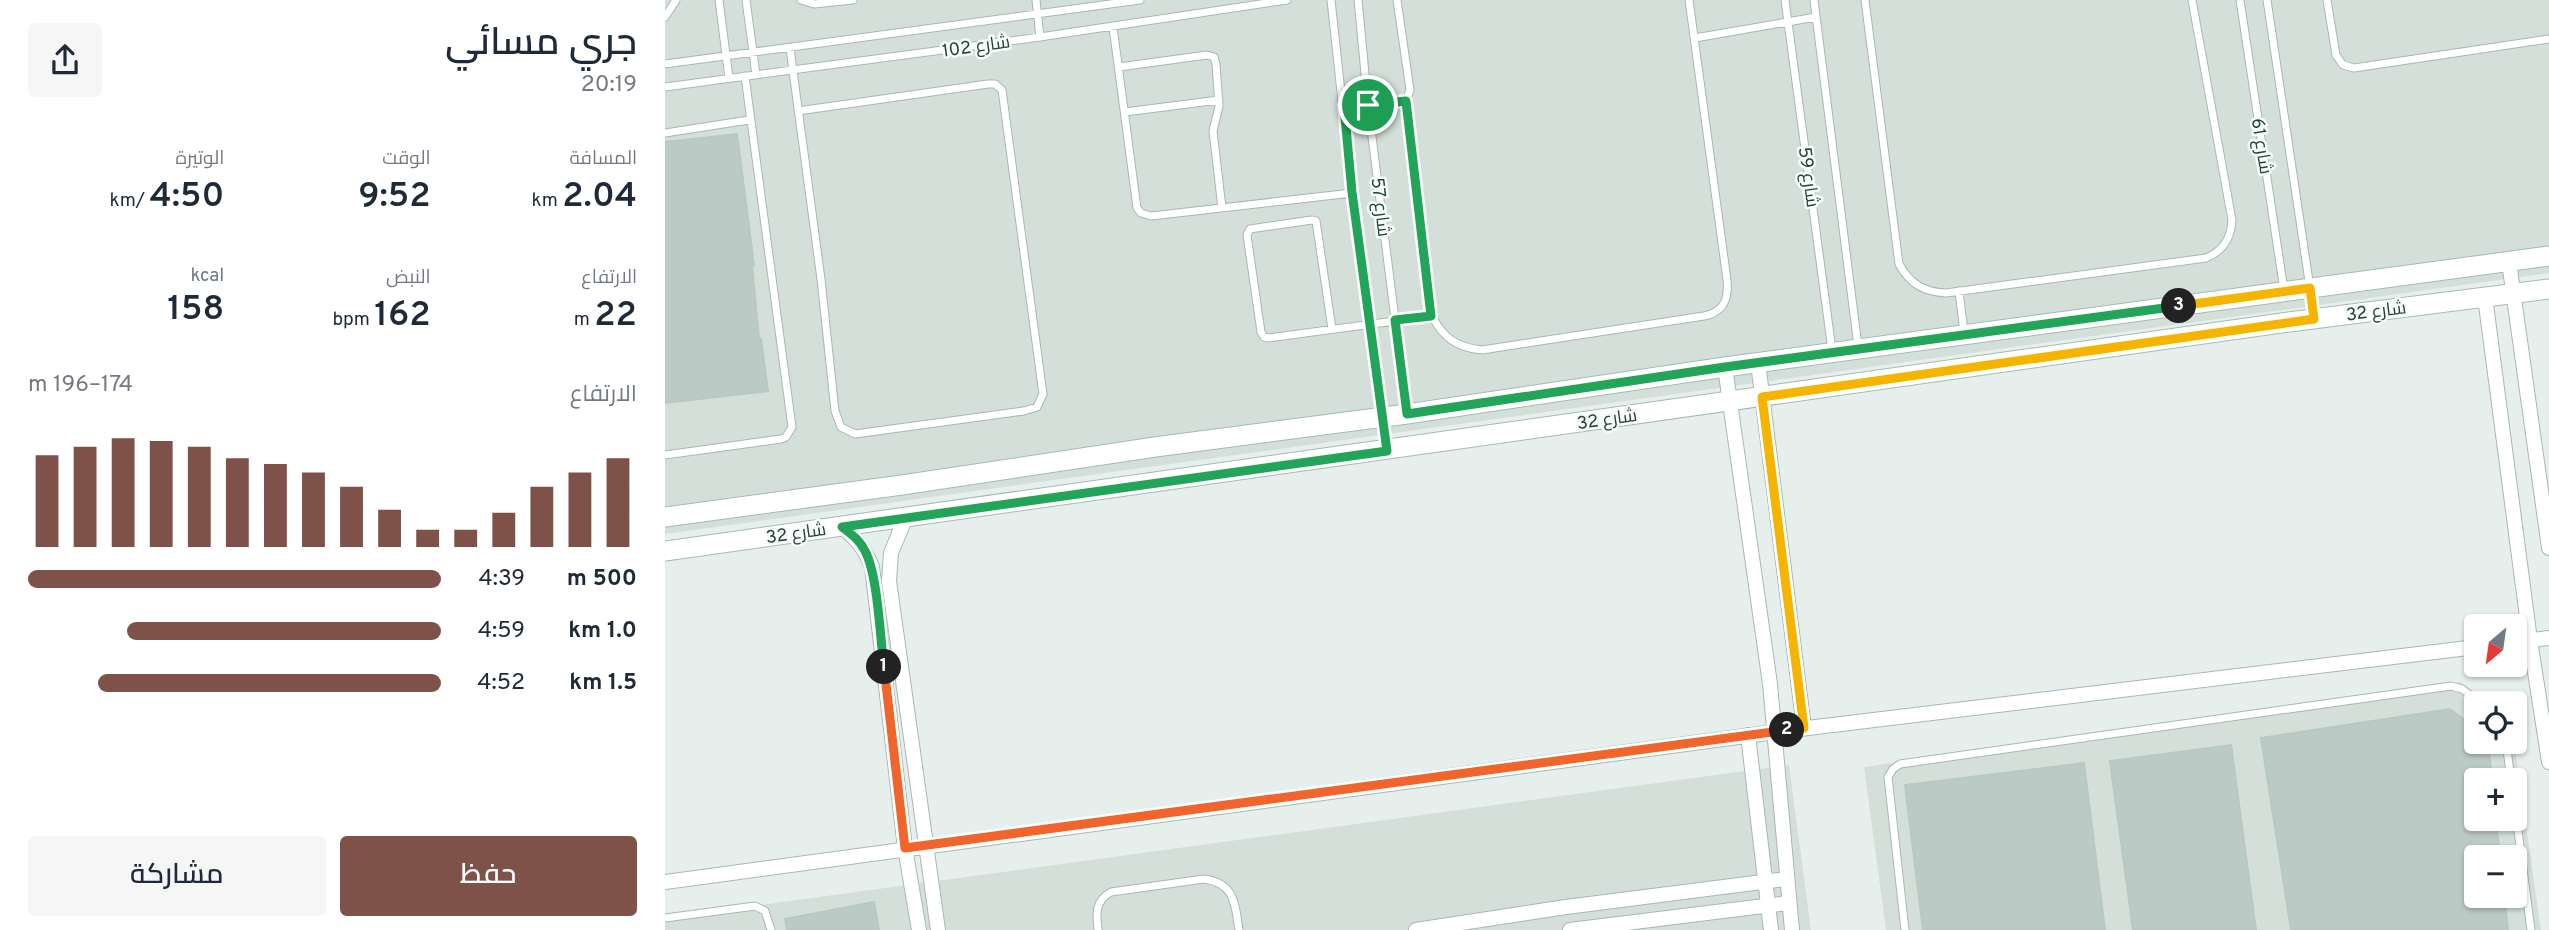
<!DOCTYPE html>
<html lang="ar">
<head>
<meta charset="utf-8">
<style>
  :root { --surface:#fff; --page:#f6f6f7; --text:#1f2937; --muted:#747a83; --accent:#7f5249 }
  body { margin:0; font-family:Overpass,Cairo,sans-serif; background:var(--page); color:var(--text); direction:rtl; height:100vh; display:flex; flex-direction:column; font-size:26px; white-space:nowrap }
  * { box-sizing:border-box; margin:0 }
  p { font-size:23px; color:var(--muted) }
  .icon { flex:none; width:38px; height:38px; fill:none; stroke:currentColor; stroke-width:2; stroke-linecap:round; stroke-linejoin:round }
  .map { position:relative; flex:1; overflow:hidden; direction:ltr }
  .panel { display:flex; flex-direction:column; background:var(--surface); width:665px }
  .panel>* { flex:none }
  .needle { width:46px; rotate:209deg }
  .fabs { position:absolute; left:1799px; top:614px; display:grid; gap:14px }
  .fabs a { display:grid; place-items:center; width:63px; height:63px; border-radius:7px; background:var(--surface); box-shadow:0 2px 5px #0004; font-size:35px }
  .pin { position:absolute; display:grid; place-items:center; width:60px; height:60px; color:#fff; margin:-30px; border:4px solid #fff; border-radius:50%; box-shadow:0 2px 7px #0007 }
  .km { position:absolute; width:35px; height:35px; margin:-18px; border-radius:50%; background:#222; color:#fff; font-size:19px; line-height:35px; text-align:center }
  .round { display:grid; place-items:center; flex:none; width:74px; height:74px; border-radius:7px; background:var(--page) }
  .summary { display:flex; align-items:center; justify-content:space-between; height:119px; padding:0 28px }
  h1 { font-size:38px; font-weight:600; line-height:52px }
  .figures { display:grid; grid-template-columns:repeat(3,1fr); gap:10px; height:119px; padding:7px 28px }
  .figures div { display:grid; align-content:center }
  .figures b { font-size:35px; font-weight:600 }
  .figures small { font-size:19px; font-weight:400 }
  .figures p { font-size:19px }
  .chart { height:196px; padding:14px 28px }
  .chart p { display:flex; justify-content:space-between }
  .chart svg { width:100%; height:126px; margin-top:7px; stroke:var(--accent); stroke-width:6 }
  .action { display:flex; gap:14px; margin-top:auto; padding:14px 28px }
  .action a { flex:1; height:80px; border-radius:7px; background:var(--accent); color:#fff; font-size:28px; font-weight:600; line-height:80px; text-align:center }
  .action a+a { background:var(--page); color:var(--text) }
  ul { padding:0 28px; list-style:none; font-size:23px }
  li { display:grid; grid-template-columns:112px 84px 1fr; align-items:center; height:52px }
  li i { height:18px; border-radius:9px; background:var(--accent) }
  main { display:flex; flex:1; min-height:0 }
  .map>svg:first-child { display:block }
</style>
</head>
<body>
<main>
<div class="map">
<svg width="1884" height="930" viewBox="0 0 1884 930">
  <rect width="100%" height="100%" fill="#e6efeb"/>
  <path fill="#d4dfda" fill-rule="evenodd" d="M0 0H1884V273L0 534Z
    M1795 682 1825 703 1811 704V742H1849L1876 930H1221L1199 767ZM1811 780H1850V819H1811ZM1811 858H1850V896H1811Z
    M1124 765 1146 930H0V918Z"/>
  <path fill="#bbcac4" stroke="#b8c9c2" stroke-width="2" d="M72 134 89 265H87L94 339H96L103 391 0 403V142Z
    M1785 709 1811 729V742H1823L1827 780H1811V819H1831L1835 858H1811V896H1839L1843 930H1626L1596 738Z
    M1566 745 1591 930H1468L1445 761Z
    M1419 763 1440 930H1258L1240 785Z
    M209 902 214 930H122L120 919Z"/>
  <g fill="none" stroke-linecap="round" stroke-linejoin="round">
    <g stroke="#a8b8b2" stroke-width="9">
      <path id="lane" d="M54 0 64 78
        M81 0 91 75
        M136 0 149 4 188 0
        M371 0 375 37
        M666 0 687 193 717 416
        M693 0 703 105 742 414
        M732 0 745 90 741 101 767 316C778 338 793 348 817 350L1039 316C1059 312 1064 299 1062 280L1024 0
        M1120 0 1167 350
        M1149 0 1193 346
        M1200 0 1234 264C1245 284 1259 292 1281 293L1541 258C1558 251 1566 239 1567 220L1527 0
        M1575 0 1619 290
        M1602 0 1645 288
        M1662 0 1671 55 1678 65 1689 68 1884 39
        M0 17 11 0
        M448 27 472 208 476 213 486 216 687 193
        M1030 38 1151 17
        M125 48 128 71 156 279 170 411 176 427 190 434 359 411 372 407 378 394 337 90 330 84H323L133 111
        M0 64 475 0
        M454 67 542 55 549 57 551 64 554 106 548 131 557 208
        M0 87 375 37 622 0
        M679 106 741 101
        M460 112 554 100
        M0 133 84 120
        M1294 291 1299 332
        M667 329 651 221 647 220 585 229 582 235 596 332 599 337 603 338 767 316
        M0 455 116 439 121 437 127 427 80 76
        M1841 742 1846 780
        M1850 808 1866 930
        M0 918 90 906 100 911 106 930
        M433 930C431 913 430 901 446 892L539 879C570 883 570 904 574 930
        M1240 930 1223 777 1228 769 1235 764 1786 686 1797 689 1817 704"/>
    </g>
    <g stroke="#a8b8b2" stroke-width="16">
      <path id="street" d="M1844 262 1884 548
        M1820 297 1865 640 1884 762
        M1093 363 1139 728
        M1060 367 1105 684 1127 930
        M240 519 226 553 224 581 273 930
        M177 527C192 539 200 549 207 567L240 848 254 930
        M1850 642 1884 638
        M1083 735 1106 930
        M0 882 1110 732 1811 647
        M751 930 901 907 1121 879
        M905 930 1123 903"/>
    </g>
    <g stroke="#a4bbb3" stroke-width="21">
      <path id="secondary" d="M0 517 237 485 490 447 742 414 1060 367 1884 256
        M0 551 1624 322 1884 289"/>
    </g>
    <use href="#lane" stroke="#fff" stroke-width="7"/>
    <use href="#street" stroke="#fff" stroke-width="14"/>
    <use href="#secondary" stroke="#fff" stroke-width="19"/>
  </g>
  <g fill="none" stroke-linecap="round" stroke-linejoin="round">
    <g stroke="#fff" stroke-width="14">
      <path id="split-1" d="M219 667C215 638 213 575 200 551 195 540 186 534 177 527L722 451 687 192 679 106 703 105"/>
    </g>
    <g stroke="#fff" stroke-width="14">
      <path id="split-2" d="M219 667 240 848 1122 730"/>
    </g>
    <g stroke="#fff" stroke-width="14">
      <path id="split-3" d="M1122 730 1139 728 1097 397 1649 319 1645 288 1514 306"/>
    </g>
    <g stroke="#fff" stroke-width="14">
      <path id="split-4" d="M703 105 741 101 766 316 730 320 742 414 1060 367 1514 306"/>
    </g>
    <use href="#split-1" stroke="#22a559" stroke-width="9"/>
    <use href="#split-2" stroke="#f0652b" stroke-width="9"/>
    <use href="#split-3" stroke="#f5b400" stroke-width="9"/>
    <use href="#split-4" stroke="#22a559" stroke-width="9"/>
  </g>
  <g text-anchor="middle" stroke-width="5" stroke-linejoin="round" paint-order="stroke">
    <g font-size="18" fill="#24423a" stroke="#f7fbf9">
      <text transform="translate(311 46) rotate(-8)" y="6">شارع 102</text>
      <text transform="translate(1597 146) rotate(81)" y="6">شارع 61</text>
      <text transform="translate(1144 177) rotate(82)" y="6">شارع 59</text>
      <text transform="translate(716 207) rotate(83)" y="6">شارع 57</text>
      <text transform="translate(1711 311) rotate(-7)" y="6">شارع 32</text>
      <text transform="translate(942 419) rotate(-8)" y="6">شارع 32</text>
      <text transform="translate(131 533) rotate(-8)" y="6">شارع 32</text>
    </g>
  </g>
</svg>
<div class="fabs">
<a><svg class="needle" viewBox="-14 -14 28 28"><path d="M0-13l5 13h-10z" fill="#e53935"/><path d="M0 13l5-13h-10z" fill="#747a83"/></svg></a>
<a><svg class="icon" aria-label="locate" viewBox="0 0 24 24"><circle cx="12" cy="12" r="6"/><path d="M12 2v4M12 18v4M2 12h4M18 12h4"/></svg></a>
<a>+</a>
<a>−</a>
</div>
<div class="pin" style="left:703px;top:105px;background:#1e9e55"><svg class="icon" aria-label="arrive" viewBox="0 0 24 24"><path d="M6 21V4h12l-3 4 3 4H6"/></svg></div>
<b class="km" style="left:219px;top:667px">1</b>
<b class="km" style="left:1122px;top:730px">2</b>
<b class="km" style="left:1514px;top:306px">3</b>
</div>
<section class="panel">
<div class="summary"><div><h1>جري مسائي</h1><p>20:19</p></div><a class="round"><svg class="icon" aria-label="share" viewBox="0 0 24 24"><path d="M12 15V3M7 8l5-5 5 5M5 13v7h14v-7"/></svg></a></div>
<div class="figures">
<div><p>المسافة</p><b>2.04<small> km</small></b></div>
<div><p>الوقت</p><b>9:52</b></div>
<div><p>الوتيرة</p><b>4:50<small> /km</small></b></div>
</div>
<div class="figures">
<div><p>الارتفاع</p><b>22<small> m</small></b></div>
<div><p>النبض</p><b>162<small> bpm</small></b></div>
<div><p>kcal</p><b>158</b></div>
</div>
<div class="chart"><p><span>الارتفاع</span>174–196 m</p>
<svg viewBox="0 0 160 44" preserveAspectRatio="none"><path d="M5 44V12M15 44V9M25 44V6M35 44V7M45 44V9M55 44V13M65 44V15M75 44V18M85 44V23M95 44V31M105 44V38M115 44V38M125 44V32M135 44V23M145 44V18M155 44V13"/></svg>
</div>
<ul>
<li><b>500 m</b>4:39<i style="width:100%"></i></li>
<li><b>1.0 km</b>4:59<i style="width:76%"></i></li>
<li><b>1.5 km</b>4:52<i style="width:83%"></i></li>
</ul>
<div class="action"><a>حفظ</a><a>مشاركة</a></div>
</section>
</main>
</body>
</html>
